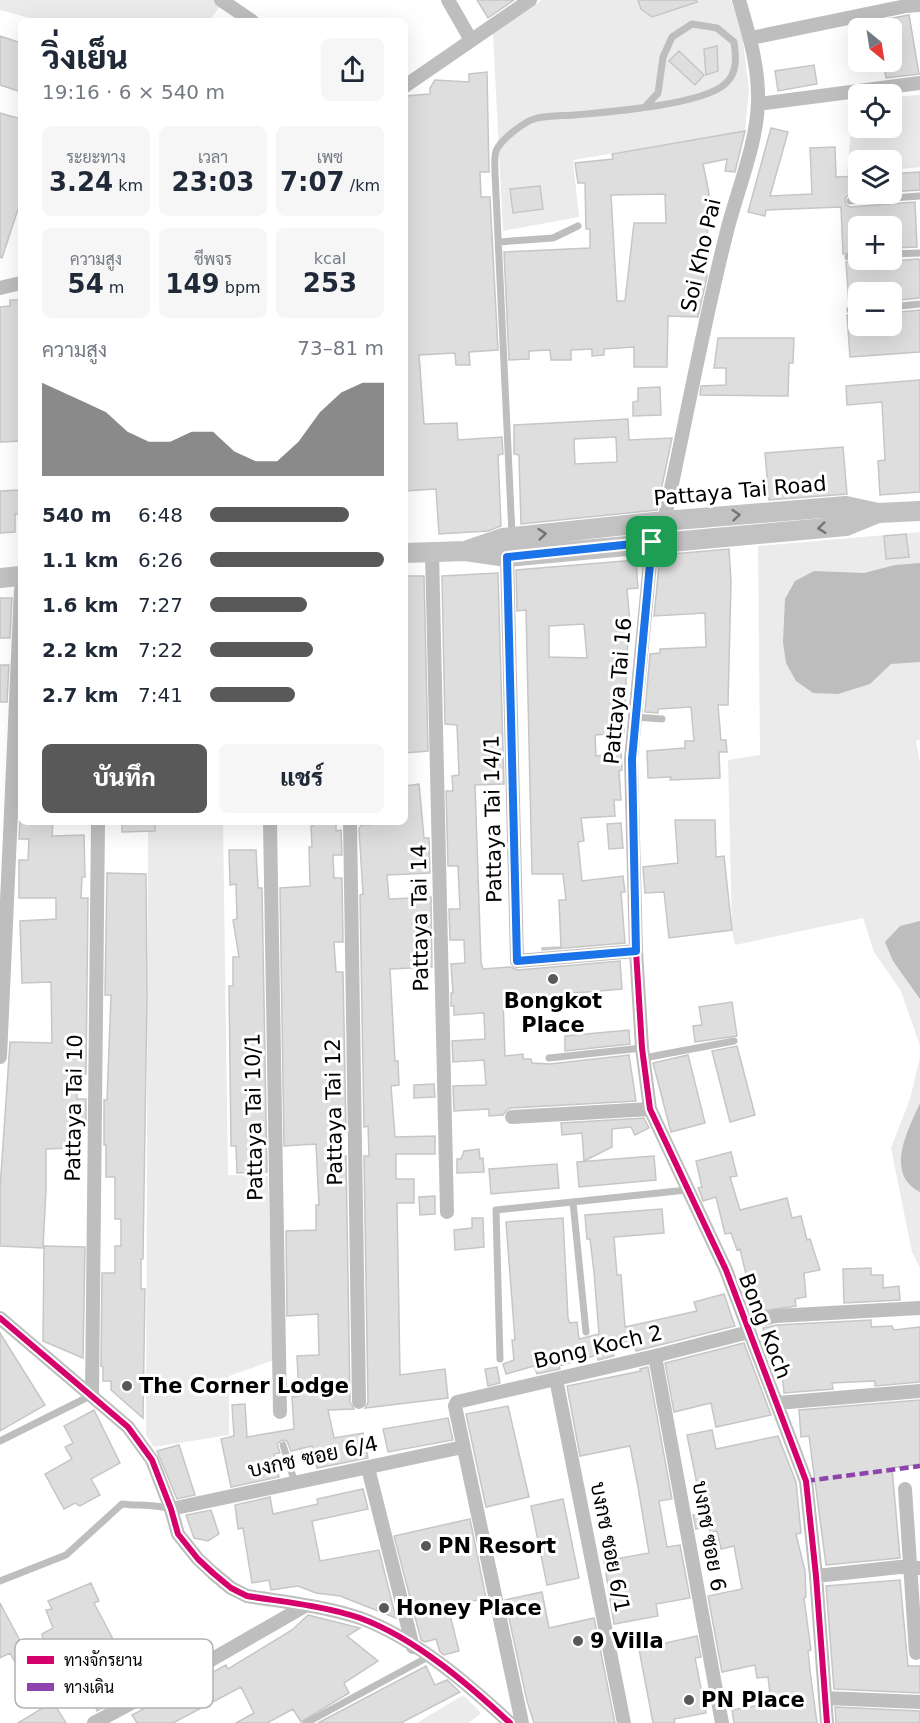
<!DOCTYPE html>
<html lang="th">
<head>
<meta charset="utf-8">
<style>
  :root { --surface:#fff; --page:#f6f6f7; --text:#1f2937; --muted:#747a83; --accent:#595959 }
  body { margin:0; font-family:"DejaVu Sans",Sarabun,sans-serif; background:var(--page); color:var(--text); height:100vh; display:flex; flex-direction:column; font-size:22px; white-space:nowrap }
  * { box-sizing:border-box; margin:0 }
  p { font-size:20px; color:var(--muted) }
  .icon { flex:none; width:33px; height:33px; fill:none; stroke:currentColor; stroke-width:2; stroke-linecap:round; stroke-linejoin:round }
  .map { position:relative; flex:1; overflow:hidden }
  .sheet { position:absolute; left:18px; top:18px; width:390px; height:807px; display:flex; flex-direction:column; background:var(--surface); border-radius:9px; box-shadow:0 6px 24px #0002 }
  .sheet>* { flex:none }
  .needle { width:39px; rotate:150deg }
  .tools { position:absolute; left:848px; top:18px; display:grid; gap:12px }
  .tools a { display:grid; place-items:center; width:54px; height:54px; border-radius:9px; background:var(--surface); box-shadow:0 6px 24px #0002; font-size:30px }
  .pin { position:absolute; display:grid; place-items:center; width:51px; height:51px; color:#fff; margin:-26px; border-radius:12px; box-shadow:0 3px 9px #0006 }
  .round { display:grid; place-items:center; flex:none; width:63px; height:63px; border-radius:9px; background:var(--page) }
  .summary { display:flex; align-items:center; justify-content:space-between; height:102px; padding:0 24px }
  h1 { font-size:33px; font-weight:800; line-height:45px }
  .stats { display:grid; grid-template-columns:repeat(3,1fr); gap:9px; height:102px; padding:6px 24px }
  .stats div { display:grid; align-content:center; border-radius:9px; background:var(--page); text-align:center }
  .stats b { font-size:26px; font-weight:800 }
  .stats small { font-size:16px; font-weight:400 }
  .stats p { font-size:16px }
  .chart { height:168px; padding:12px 24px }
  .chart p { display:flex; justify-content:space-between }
  .chart svg { width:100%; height:108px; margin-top:6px; fill:var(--accent); opacity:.7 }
  .button { display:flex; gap:12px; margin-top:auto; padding:12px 24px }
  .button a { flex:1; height:69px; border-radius:9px; background:var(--accent); color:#fff; font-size:24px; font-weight:800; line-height:69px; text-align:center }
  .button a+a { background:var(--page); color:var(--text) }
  ul { padding:0 24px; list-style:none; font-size:20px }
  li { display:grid; grid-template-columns:96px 72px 1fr; align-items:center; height:45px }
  li i { height:15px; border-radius:8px; background:var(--accent) }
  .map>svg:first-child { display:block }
</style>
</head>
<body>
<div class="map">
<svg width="920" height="1723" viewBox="0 0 920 1723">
  <rect width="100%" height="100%" fill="#fff"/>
  <path fill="#ebebeb" d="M0 0H215L221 5 209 21H41L0 10Z
    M542 0H731L742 32 749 90 745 131 573 160 579 217 503 231 493 33Z
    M920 95V167L891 170V160H858V173L847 174 854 99 858 98V128H891V97Z
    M920 532V740L916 741 920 763V1046L901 991 874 952 863 918 735 945 732 930 728 760 760 755 758 546Z
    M148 822H223L228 1175 268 1176 274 1360 229 1376V1435L154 1447 146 1435Z
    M920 1057V1268L912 1252 891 1148 910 1099Z
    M463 1695 481 1713 469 1723H417Z"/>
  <path fill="#bdbdbd" d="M920 563V662L891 664 870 684 838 694 813 693 796 681 786 663 783 642 785 599 795 581 814 571 864 573 895 565Z
    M920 921V999L893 961 885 942 900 926Z
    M920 1103V1192C884 1174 908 1130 920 1103Z"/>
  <path fill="#dedede" stroke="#c6c6c6" stroke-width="1.5" fill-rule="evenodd" d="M477 0H514L488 18Z
    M638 0H696L697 2 652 17 641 9Z
    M909 15 919 74 886 78 883 62H891V28H878L877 21Z
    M0 36 21 43V92L0 85Z
    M717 46 718 71 706 75 704 49Z
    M679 51 704 75 695 85 669 61Z
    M814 65 817 84 778 91 775 71Z
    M487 72 489 172H480L481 197H490L498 350 469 352 470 365H456L455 353 419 355 424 424 457 423 458 440 502 437 503 454 498 455 501 526 488 531 439 534 436 489 405 491V96L430 94V88L435 80 469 82V74Z
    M0 113 21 119V200L2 258 0 257Z
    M771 128 788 132 770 196 812 194 810 148 835 147 836 177 858 176V194H876L847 196 845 199 846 205 850 207 915 202 917 247 891 248V226H858V251L843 254 841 207 766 210 765 216 748 212Z
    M745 131 735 172 725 171 727 159 703 164 709 193 707 243H699L696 273 707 274V277L698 317 668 316 667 367H634V347L604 349V355L592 356V349L571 350V360H551L550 350 529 351V359L509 360 504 252 590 248V229H586L585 183H578L575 163 613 159 612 154ZM665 194 666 223H634L625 301H617L611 195Z
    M920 172V190L891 192V174Z
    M540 186 543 209 513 213 510 189Z
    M918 259 920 260V298L891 301V292H858V303L849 305 846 262 858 264Z
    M10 300H21V441L0 442V307L10 306Z
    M920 310V352L850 357 847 315H858V326H891V313Z
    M718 338H794L793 363H789L788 396 700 395 701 386 726 385V368H714Z
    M920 380V492L880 495 878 461 885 460 882 402 847 405 846 386Z
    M660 387 661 415 633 416V402L638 401V388Z
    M628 419 629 440 672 438 657 510 521 524 519 455 514 454V425ZM616 437 617 462 575 464 574 439Z
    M843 447 847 494 769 500 765 453Z
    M21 490V514H15V532L0 533V491Z
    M906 534 909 557 886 559 884 536Z
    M729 549 731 581 728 705H718L721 740H726L727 752H719L720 778 670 780 671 777 648 778 647 751 685 748V741H694L691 707 658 709V713L645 712 650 654 660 653V649L706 647 705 613 654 616 660 555Z
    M636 560 638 588 627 589 631 635H628L624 733 595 735 596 756 621 753 622 770 619 771 621 800H614L615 816 581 818 584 841 578 842 582 881 623 876 625 892H621L625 943 542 950V948L561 947 559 900H566L563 874H532L526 610 517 611 516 570ZM584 624 587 658 549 657V626Z
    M498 573 504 784 475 785 481 962 483 969 510 967 518 970 620 961 622 989 503 999 505 1056 523 1054V1059H531L532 1063 550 1064 629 1055 636 1101 511 1108 507 1110 503 1115 489 1116V1109L454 1111 453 1086 486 1085 484 1060 453 1062 452 1041 485 1039 484 1013 454 1015V1006H451V993H453L451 964 465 963 464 940H450L449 909H460L458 866H448L446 791H453L452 776 459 775 457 725 445 724 442 576Z
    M405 576H424L428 751 405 753Z
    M0 598H12L10 638H0Z
    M0 665H9L7 702H0Z
    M419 784 424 838H429L430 873 387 875 389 899 431 897 432 967 390 969 395 1061H398L399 1085 391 1086 395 1137 435 1136V1154H396V1179H414V1203H397L400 1375 445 1369 448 1398 365 1408 368 1402 364 1156H369L368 1126 364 1127 360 895 363 894 359 829 361 825H371V822H405V786Z
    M675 820H715L716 857 724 856 732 930 669 938 664 892 645 893 643 867 678 863Z
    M20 822H53L52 836 84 835 85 877H82L81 898H88L86 1074H77V1099H86V1124H70V1148L46 1149V1189L43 1248 0 1246V1189L10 1042 52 1043 51 982 22 983 20 921 56 919V898H19V860H28L29 839H19Z
    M122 822H155V831L122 832Z
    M313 822H336V831L341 830 342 855H333L334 878H342L343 942H334L336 972H343L346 1127 345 1132H342L344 1156H346L350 1402 354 1409 328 1410 334 1438 363 1433 368 1458 317 1468 312 1446 291 1451 287 1441 282 1440 277 1444 280 1453 274 1454 279 1477 231 1487 221 1439 234 1436 232 1405 245 1404 247 1437 294 1429 292 1397 299 1396 297 1356 319 1355 318 1314 287 1316 286 1231 316 1230V1205H319L316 1144 284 1146 280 888 310 886 309 847H312L311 826H313Z
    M621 823 623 848 609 849 607 824Z
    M229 850H256L258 888H262L267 1172 237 1173 236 1146H231L229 986H233V957H239L233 920 237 919 236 884 230 885Z
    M107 873 146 874 147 996 143 1259H141V1289H145L143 1418 111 1390V1381H103V1367L101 1366 102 1273H115V1246H121V1219H115V1177H106V1145H104V1100H107L111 995H105Z
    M732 1002 737 1036 695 1042 693 1026 702 1025 699 1007Z
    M629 1030 630 1044 565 1051V1036Z
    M737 1046 755 1115 730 1122 712 1051Z
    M688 1055 705 1123 671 1132 653 1063Z
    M434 1084 435 1097 414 1098V1085Z
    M644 1118 649 1128 635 1135 631 1127 612 1129V1147L584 1161 582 1133 562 1135 561 1123Z
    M479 1149 480 1159 483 1158 484 1172 457 1173V1159H461L464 1151Z
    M731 1152 737 1176 730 1177 740 1210 787 1198 792 1218 801 1216 807 1240 810 1239 820 1270 804 1273 806 1297 795 1299 796 1306 755 1312 740 1249 737 1250 731 1233 725 1234 716 1197 703 1201 701 1195 698 1188 702 1187 696 1161Z
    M654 1156 656 1180 579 1187 577 1162Z
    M557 1164 559 1188 491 1194 489 1169Z
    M435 1196V1214L420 1215 419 1197Z
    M662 1209 664 1233 614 1237 617 1275H621L625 1327 697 1311 694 1302 724 1294 735 1326 636 1351 634 1339 611 1346 614 1356 598 1360 597 1355 559 1366 560 1369 537 1374 534 1366 506 1374 503 1364 514 1360 512 1340H515L506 1222 563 1218 568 1318 570 1323 577 1322 579 1339 599 1334 594 1272 590 1239H587L585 1215Z
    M472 1218H483L484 1247 455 1250 454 1230 472 1228Z
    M44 1246 85 1247 83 1358 43 1341Z
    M871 1268V1275H883V1288L899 1286 900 1300 844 1303 843 1269Z
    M871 1320V1327L892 1326 894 1330 920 1327V1382L875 1386V1381L832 1383 833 1389 784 1393 781 1358 770 1360 765 1348 763 1328 777 1325Z
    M0 1333 45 1405 0 1431Z
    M744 1343 771 1415 716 1427 711 1403 674 1412 665 1363Z
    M497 1367 500 1383 488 1386 485 1369Z
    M648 1367 672 1499 659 1501 667 1547 680 1545 690 1598 656 1604 658 1616 614 1624 604 1561 649 1553 638 1487 630 1446 580 1456 567 1386 641 1371 640 1369Z
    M920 1400V1464L892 1468 900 1558 826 1565 809 1436 801 1437 799 1410Z
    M508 1406 529 1497 486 1507 466 1414Z
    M94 1410 120 1463 91 1479 100 1495 80 1506 75 1503 64 1509 45 1474 72 1459 65 1447 73 1443 64 1426Z
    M448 1418 453 1440 388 1452 383 1429Z
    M712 1430 716 1449 778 1436 796 1482 801 1533 796 1534 805 1571 806 1597 804 1598 811 1650 808 1651 810 1671 817 1723H734L732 1710 771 1703 768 1677 757 1678 755 1665 722 1672 708 1596 742 1589 734 1546 721 1549 717 1531 710 1532 708 1526 696 1529 693 1515 703 1513 687 1435Z
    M179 1445 195 1495 177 1499 157 1451Z
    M363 1489 368 1509 312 1521 320 1561 379 1550 396 1618 340 1596 316 1593 298 1586 271 1590 269 1580 252 1583 243 1528 238 1529 235 1505 270 1497 273 1514 318 1504 317 1499Z
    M563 1499 579 1578 547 1585 531 1506Z
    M211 1510 219 1534 208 1541 194 1538 186 1515Z
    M470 1519 486 1598 448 1607 459 1651 444 1655 440 1652 436 1639 425 1642 421 1640 394 1536Z
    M900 1580 908 1666H920V1693L834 1689 826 1586Z
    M91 1583 99 1601 94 1603 114 1641 73 1663 87 1694 77 1701 71 1691 53 1702 66 1723H18L41 1709 10 1653 0 1658V1603L24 1648 43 1639 42 1634 53 1628 46 1610 52 1609 48 1601Z
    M542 1592 549 1628 594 1618 615 1723H534L527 1701 505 1600Z
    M308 1615 360 1628 347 1636 378 1661 344 1683 349 1693 301 1722 293 1709 267 1723H236L254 1713 241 1687 173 1723H137L132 1715 226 1665 228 1669 292 1630Z
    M697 1636 701 1657 695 1658 706 1713 674 1719 675 1723H653L639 1649Z
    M426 1666 435 1685 447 1680 460 1692 401 1723H318Z
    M111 1685 117 1700 97 1711 90 1694Z
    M835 1707 920 1711V1723H836Z"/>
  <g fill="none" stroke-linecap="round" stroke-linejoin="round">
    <path stroke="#bebebe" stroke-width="7" d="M850 201 920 196
      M499 242 553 238 578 226
      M891 254 920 253
      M848 257H858
      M891 307 920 304
      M850 310 858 309
      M512 534 495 173C495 167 494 157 496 151 500 140 524 122 534 119 546 115 562 116 575 115 608 112 702 105 725 84 738 73 736 56 734 42L717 28 692 24 672 37 663 57 658 93 645 107
      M635 717 662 719
      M549 1058 642 1048
      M644 1058 734 1041
      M573 1202 586 1332
      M500 1359 496 1210 687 1190
      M0 1441 92 1395
      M283 1445 295 1483
      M0 1581 66 1555 122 1504C139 1506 153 1504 170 1509
      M306 1723 428 1657"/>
    <path stroke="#bebebe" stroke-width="14" d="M221 0 252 21
      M448 0 471 40
      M751 38 906 6 920 5
      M405 86 530 0
      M758 104 920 83
      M0 288 21 283
      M664 521C685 426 702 330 726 235 736 193 757 145 758 102 759 67 749 34 739 0
      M652 542 631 759 636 951 642 1048 650 1109 726 1270 806 1481 816 1576 827 1723
      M432 551 447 1212
      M507 557 517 961 636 951
      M270 822 280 1412
      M350 822 359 1402
      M0 1057 21 590
      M512 1117 650 1109
      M0 1318 128 1427 152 1460 171 1509 178 1534 198 1559 213 1573 231 1588 247 1596C284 1602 325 1606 360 1618 415 1638 468 1684 510 1723
      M746 1323 776 1316 920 1308
      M655 1356 722 1723
      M556 1379 624 1723
      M92 1395 98 822
      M777 1403 920 1391
      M368 1468 413 1647
      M905 1489 916 1653
      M171 1509 463 1447
      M816 1576 909 1566 920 1568
      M825 1698 920 1702
      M94 1723 204 1664 305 1606
      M522 1723 455 1406 457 1402 655 1356 749 1332"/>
    <path stroke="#c2c2c2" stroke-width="20" d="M468 550 503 538 664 521 846 506 878 513 920 511
      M405 553 465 551 507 557 846 526 878 513
      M0 578 21 576"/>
    <path stroke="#8e44ad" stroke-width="4.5" stroke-dasharray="9 4.5" stroke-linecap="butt" d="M806 1481 920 1466"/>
    <g stroke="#fff" stroke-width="10">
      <path id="cycleway" d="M652 542 631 759 636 951 642 1048 650 1109 726 1270 806 1481 816 1576 827 1723
        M0 1318 128 1427 152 1460 171 1509 178 1534 198 1559 213 1573 231 1588 247 1596C284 1602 325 1606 360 1618 415 1638 468 1684 510 1723"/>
    </g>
    <use href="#cycleway" stroke="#d6006c" stroke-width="6"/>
  </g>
  <defs><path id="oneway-chevron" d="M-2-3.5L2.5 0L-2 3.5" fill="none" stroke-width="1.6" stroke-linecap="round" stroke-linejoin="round" transform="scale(1.5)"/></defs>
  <g stroke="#747474">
    <use href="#oneway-chevron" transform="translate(736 515) rotate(-5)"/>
    <use href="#oneway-chevron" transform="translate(822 528) rotate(174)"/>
    <use href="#oneway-chevron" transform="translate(542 534) rotate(-6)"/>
  </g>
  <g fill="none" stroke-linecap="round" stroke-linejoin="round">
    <g stroke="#fff" stroke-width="12">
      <path id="route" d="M652 542 632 759 636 951 517 961 507 557Z"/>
    </g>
    <use href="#route" stroke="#1a73e8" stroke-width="8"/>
  </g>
  <g fill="#595959" stroke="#fff" stroke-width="2">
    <circle cx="553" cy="979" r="6"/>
    <circle cx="127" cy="1386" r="6"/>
    <circle cx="426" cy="1546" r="6"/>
    <circle cx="384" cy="1608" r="6"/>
    <circle cx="578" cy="1641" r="6"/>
    <circle cx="689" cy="1700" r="6"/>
  </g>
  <g text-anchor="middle" stroke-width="6" stroke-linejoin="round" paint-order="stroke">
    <g font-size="21" fill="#000" stroke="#fff">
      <text transform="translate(701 255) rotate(-77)" y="7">Soi Kho Pai</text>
      <text transform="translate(740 491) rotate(-5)" y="7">Pattaya Tai Road</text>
      <text transform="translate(618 691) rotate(-85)" y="7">Pattaya Tai 16</text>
      <text transform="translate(493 819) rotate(-91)" y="7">Pattaya Tai 14/1</text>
      <text transform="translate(420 918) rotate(-91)" y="7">Pattaya Tai 14</text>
      <text transform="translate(74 1108) rotate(-89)" y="7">Pattaya Tai 10</text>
      <text transform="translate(334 1112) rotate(-91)" y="7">Pattaya Tai 12</text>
      <text transform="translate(254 1117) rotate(-91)" y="7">Pattaya Tai 10/1</text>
      <text transform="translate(765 1326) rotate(69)" y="7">Bong Koch</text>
      <text transform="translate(598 1347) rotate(-13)" y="7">Bong Koch 2</text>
      <text transform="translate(313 1457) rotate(-12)" y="7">บงกช ซอย 6/4</text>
      <text transform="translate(709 1536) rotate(80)" y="7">บงกช ซอย 6</text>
      <text transform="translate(610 1547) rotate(79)" y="7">บงกช ซอย 6/1</text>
    </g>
    <g font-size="21" font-weight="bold" fill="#000" stroke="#fff" text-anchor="start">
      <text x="553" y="1008" text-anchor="middle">Bongkot<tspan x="553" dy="24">Place</tspan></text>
      <text x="139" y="1393">The Corner Lodge</text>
      <text x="438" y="1553">PN Resort</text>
      <text x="396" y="1615">Honey Place</text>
      <text x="590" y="1648">9 Villa</text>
      <text x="701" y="1707">PN Place</text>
    </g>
  </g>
  <rect x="15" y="1639" width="198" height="69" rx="9" fill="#fff" stroke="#b2b2b2" stroke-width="1.5"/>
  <rect x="27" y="1656" width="27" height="8" fill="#d6006c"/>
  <rect x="27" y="1683" width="27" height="8" fill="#8e44ad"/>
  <g font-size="16" fill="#000">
    <text x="64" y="1666">ทางจักรยาน</text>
    <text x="64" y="1693">ทางเดิน</text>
  </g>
</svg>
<div class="tools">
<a><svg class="needle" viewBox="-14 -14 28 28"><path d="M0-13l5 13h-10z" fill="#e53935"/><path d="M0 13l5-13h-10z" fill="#747a83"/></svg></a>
<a><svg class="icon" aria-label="locate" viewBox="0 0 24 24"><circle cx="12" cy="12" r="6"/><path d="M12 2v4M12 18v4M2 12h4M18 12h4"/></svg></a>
<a><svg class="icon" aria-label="layers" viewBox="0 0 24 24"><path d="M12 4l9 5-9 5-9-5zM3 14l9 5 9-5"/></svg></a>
<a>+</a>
<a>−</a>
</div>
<div class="pin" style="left:652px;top:542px;background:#1e9e55"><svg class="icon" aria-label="arrive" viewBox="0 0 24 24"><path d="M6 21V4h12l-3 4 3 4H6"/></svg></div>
<section class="sheet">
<div class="summary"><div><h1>วิ่งเย็น</h1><p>19:16 · 6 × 540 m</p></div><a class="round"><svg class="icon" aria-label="share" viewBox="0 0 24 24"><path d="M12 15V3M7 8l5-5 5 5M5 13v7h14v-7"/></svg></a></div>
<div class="stats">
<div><p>ระยะทาง</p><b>3.24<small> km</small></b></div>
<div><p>เวลา</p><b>23:03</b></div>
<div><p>เพซ</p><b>7:07<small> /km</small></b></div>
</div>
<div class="stats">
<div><p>ความสูง</p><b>54<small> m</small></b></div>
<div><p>ชีพจร</p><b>149<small> bpm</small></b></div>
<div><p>kcal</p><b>253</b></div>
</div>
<div class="chart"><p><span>ความสูง</span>73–81 m</p>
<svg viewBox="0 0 160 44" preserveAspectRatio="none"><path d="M0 44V6L10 10L20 14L30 18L40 26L50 30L60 30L70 26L80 26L90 34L100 38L110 38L120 30L130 18L140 10L150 6L160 6V44z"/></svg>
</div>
<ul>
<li><b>540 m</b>6:48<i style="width:80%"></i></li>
<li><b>1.1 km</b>6:26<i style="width:100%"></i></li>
<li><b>1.6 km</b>7:27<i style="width:56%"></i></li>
<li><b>2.2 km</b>7:22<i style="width:59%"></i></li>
<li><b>2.7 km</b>7:41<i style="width:49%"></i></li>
</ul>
<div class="button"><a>บันทึก</a><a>แชร์</a></div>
</section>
</div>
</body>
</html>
